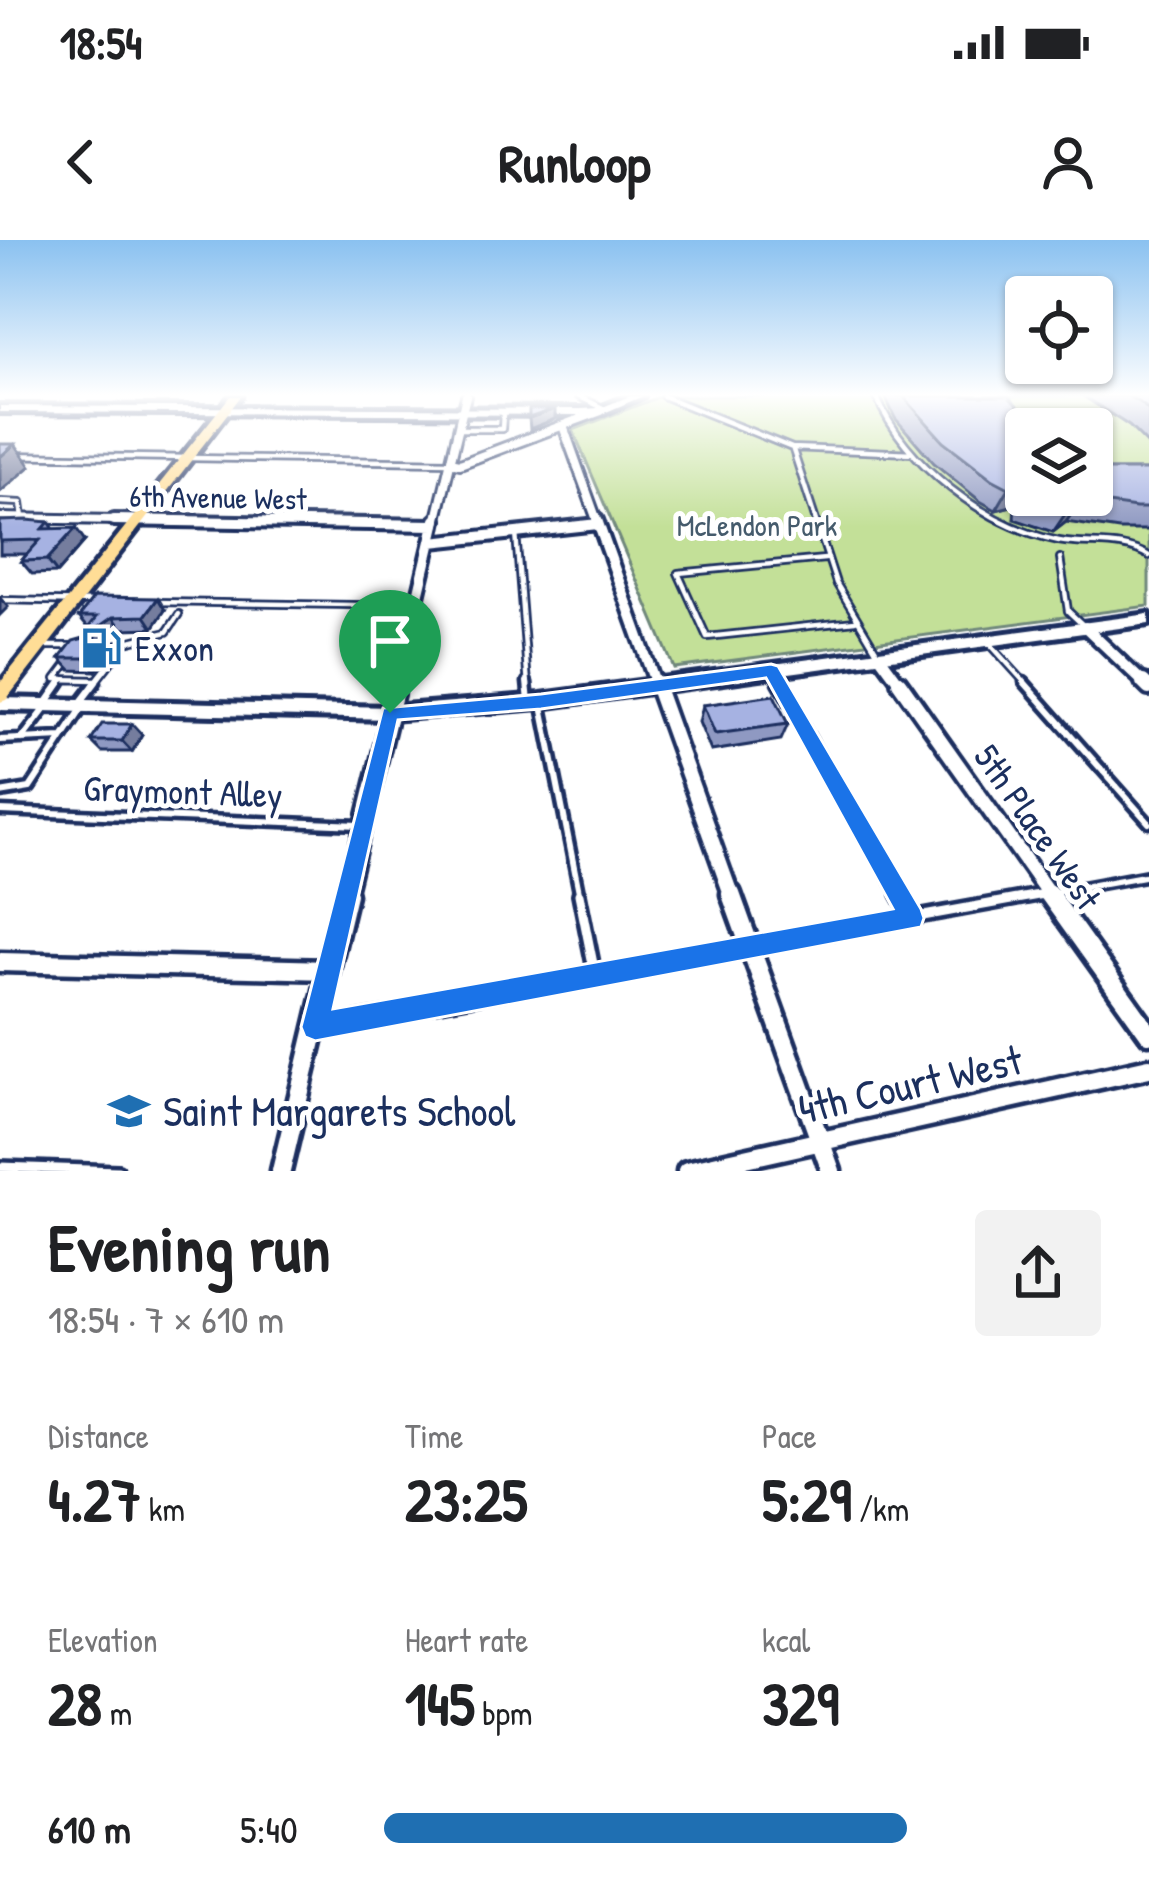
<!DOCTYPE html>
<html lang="en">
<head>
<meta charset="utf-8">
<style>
  :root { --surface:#fff; --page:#f2f2f2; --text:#202124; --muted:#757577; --accent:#1f6fb2 }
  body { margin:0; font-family:"Patrick Hand",sans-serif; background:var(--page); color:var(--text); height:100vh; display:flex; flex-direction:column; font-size:45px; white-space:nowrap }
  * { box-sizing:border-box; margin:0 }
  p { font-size:39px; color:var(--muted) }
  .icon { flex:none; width:66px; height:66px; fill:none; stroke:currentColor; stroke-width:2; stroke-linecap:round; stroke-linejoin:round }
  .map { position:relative; height:931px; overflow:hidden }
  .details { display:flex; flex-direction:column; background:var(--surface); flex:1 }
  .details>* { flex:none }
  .buttons { position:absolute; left:1005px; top:36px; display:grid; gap:24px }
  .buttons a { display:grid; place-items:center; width:108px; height:108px; border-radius:12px; background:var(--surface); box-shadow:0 3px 9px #0004; font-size:60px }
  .pin { position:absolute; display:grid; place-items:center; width:102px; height:102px; color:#fff; margin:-123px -51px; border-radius:50% 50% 50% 0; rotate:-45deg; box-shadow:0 0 12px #0007 }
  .pin .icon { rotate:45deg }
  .round { display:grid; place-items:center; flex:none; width:126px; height:126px; border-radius:12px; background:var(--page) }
  .head { display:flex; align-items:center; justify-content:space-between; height:204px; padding:0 48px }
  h1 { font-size:66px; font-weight:700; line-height:90px }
  .stats { display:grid; grid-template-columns:repeat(3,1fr); gap:18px; height:204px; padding:12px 48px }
  .stats div { display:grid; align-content:center }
  .stats b { font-size:60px; font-weight:700 }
  .stats small { font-size:33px; font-weight:400 }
  .stats p { font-size:33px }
  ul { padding:0 48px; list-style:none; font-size:39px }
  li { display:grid; grid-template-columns:192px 144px 1fr; align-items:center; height:90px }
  li i { height:30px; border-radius:15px; background:var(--accent) }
  .status { display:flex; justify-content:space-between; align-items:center; height:84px; padding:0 60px; background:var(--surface); direction:ltr }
  .status svg { height:33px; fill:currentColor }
  header { display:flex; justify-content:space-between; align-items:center; height:156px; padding:0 48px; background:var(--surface); font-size:54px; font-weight:700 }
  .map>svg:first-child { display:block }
</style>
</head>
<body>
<div class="status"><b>18:54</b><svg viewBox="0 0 49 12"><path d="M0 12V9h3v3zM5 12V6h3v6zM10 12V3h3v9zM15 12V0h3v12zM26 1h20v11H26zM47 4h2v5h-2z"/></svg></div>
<header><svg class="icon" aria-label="back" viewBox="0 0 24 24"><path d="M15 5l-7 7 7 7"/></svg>Runloop<svg class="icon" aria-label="person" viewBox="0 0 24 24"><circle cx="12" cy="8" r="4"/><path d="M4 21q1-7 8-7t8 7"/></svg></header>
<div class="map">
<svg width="1149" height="931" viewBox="0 0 1149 931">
  <rect width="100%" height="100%" fill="#fff"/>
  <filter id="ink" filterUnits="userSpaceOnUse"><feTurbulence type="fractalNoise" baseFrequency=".00833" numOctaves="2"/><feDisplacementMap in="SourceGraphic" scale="24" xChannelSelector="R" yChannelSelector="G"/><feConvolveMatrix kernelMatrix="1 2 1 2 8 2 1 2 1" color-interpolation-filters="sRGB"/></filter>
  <g filter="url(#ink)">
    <path fill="#c3e098" stroke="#6f887b" stroke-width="3" fill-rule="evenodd" d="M661 156H1149V366L674 428 573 190ZM1026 189H1092V255H1026Z"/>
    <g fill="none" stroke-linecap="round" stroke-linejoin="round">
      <g stroke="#1b2f5e" stroke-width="10">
        <path id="lane-far2" d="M578 156 605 169
          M663 156 792 208 913 213
          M876 156C906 225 985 286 1059 301 1090 307 1121 299 1149 316
          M458 189H502L503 174
          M793 210 836 343 879 415
          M0 215 450 222
          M0 262 21 263 23 278
          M516 293 528 445
          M1060 318 1068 371 1085 387
          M825 319 678 333 707 397 855 381
          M0 360 95 362
          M156 362 416 366
          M989 403 1027 445
          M42 406H77
          M110 406 167 392 179 374
          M71 419 56 439 96 440
          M771 430 780 445
          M59 445 64 439
          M93 445 122 408"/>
      </g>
      <g stroke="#1b2f5e" stroke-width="15">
        <path id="lane-far1" d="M527 442 529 462
          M778 442 900 657
          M1024 442 1149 583
          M541 461 580 657
          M47 462 61 442
          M80 463 96 442
          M22 499 45 469
          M0 500 62 497
          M0 553 30 548 83 467
          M0 571 360 585
          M1028 657 1149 635"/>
      </g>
      <g stroke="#1b2f5e" stroke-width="18">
        <path id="lane" d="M579 654 595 734
          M898 654 912 678
          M319 786 1044 654
          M0 927 118 931"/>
      </g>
      <g stroke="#1b2f5e" stroke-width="14">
        <path id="street-far3" d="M563 186 598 283
          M450 222 460 224 601 171
          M0 278 300 283
          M436 283 466 156"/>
      </g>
      <g stroke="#1b2f5e" stroke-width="18">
        <path id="street-far2" d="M114 280 435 285
          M597 280 656 445
          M432 302 598 284
          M1085 387 1146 445
          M879 415 901 445
          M397 445 436 280"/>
      </g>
      <g stroke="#1b2f5e" stroke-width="22">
        <path id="street-far1" d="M655 442 732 657
          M899 442 1051 657
          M1143 442 1149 448
          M346 657 398 442"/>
      </g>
      <g stroke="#1b2f5e" stroke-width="27">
        <path id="street" d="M731 654 831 931
          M1049 654 1149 794
          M0 722 329 730
          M281 931 347 654
          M687 931 1149 828"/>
      </g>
      <g stroke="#1b2f5e" stroke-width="10">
        <path id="secondary" d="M630 156H643L604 173 580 175 0 172V166L580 169 600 168Z
          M1149 374V384L541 467 390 479 0 470V458L390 467 541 455Z"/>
      </g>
      <g stroke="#1b2f5e" stroke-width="9">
        <path id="primary" d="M230 156H241L6 460 0 462V443Z"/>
      </g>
      <use href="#lane-far2" stroke="#fff" stroke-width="4.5"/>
      <use href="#lane-far1" stroke="#fff" stroke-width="6"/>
      <use href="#lane" stroke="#fff" stroke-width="9"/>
      <use href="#street-far3" stroke="#fff" stroke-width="8"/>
      <use href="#street-far2" stroke="#fff" stroke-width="10"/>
      <use href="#street-far1" stroke="#fff" stroke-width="14"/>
      <use href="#street" stroke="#fff" stroke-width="18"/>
      <use href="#secondary" fill="#fff" fill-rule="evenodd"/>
      <use href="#primary" fill="#ffdd96" fill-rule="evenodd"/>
    </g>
    <path fill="#8f99c2" stroke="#1b2f5e" stroke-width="3" d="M885 156H1008L1026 189V255H1092L1109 230H1149V290H1119L1066 282 1053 292 1014 279 1015 265 996 270 980 261 934 223 895 178Z
      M1083 156H1149V206L1129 186Z
      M0 281 49 282 54 289 85 301 57 333 32 334 21 321 27 314H0Z
      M165 370 153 388 122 389 106 400 105 408 109 413 96 431 71 430 60 418 91 396 88 388 79 377Z
      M703 465 788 484 781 500 711 511 699 482Z
      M132 484 142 495 132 512H102L91 501Z"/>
    <path fill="#747d9e" stroke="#1b2f5e" stroke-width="3" d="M555 169V179L530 189 529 178Z
      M15 204 31 226 0 252V217Z
      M1026 243 1015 265 996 270 1009 248Z
      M1081 260 1066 282 1053 292 1068 270Z
      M76 288 85 301 57 333 47 320Z
      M0 358 8 367 0 375Z
      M158 358 165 370 153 388 145 376Z
      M113 377 122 389 106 400 105 408 109 413 96 431 86 418 95 401 97 388Z
      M132 484 142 495 132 512 122 501Z"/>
    <path fill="#a6b2e2" stroke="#1b2f5e" stroke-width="3" d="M903 156H1008L1034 183 1043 189H1026V243L1009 248 992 239 943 201Z
      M1128 156H1149V171L1143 165Z
      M529 169H555L529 178Z
      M0 204H15L0 217Z
      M1092 220 1109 230H1149V268H1136L1081 260 1068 270 1027 256 1092 255Z
      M27 280 49 282 43 289 76 288 47 320 21 321 40 300 0 301V281Z
      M94 357 158 358 145 376 113 377 97 388 95 401H100L86 418H60L73 401 91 396 88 388 97 377H79Z
      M774 455 788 484 715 494 703 465Z
      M102 484H132L122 501H91Z"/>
  </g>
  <linearGradient id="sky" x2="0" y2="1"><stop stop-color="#8ac1f0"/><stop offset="0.54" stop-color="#fff"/><stop offset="1" stop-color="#fff" stop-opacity="0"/></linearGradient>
  <rect width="1149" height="287" fill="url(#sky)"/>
  <path fill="#1a73e8" stroke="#fff" stroke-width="3" fill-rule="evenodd" d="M771 424 778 426 921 669 924 678 921 687 315 801 305 797 301 787 383 468 541 454ZM766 438 893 669 333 769 398 480 541 469Z"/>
  <defs>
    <g id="fuel-bare" transform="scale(3.24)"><path d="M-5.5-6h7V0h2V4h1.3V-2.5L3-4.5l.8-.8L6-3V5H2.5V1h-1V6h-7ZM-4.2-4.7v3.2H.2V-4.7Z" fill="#1f6fb2" stroke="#fff" stroke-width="2.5" paint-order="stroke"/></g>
    <g id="school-bare" transform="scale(3.24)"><path d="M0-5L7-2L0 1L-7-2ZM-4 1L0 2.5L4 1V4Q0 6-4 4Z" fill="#1f6fb2" stroke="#fff" stroke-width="2.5" paint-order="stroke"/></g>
  </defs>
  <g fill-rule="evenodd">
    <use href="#fuel-bare" x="101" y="408"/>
    <use href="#school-bare" x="129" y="871"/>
  </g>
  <g text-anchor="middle" stroke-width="10" stroke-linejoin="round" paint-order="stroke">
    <g font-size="30" fill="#1b2f5e" stroke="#fff">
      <text transform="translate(218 258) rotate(1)" y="10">6th Avenue West</text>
    </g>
    <g font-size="30" fill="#455b6c" stroke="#fff">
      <text x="757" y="296">McLendon Park</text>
    </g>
    <g font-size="36" fill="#1b2f5e" stroke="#fff" text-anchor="start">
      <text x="135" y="421">Exxon</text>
    </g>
    <g font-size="36" fill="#1b2f5e" stroke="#fff">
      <text transform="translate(183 551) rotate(2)" y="13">Graymont Alley</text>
      <text transform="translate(1038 587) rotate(55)" y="13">5th Place West</text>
    </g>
    <g font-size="42" fill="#1b2f5e" stroke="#fff">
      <text transform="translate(910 844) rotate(-13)" y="15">4th Court West</text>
    </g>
    <g font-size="42" fill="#1b2f5e" stroke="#fff" text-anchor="start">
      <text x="163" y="886">Saint Margarets School</text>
    </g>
  </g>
</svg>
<div class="buttons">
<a><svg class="icon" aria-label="locate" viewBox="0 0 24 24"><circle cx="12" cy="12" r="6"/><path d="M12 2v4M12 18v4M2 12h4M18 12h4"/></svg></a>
<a><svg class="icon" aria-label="layers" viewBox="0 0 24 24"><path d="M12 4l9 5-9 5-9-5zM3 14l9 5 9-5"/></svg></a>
</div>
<div class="pin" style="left:390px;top:473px;background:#1e9e55"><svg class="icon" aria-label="arrive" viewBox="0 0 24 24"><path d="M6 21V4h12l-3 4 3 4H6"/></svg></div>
</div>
<section class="details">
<div class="head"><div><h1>Evening run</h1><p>18:54 · 7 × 610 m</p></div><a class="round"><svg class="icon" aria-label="share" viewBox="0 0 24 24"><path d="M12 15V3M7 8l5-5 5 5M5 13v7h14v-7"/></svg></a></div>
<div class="stats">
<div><p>Distance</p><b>4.27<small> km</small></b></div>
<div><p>Time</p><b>23:25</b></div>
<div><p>Pace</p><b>5:29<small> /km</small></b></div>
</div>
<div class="stats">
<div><p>Elevation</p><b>28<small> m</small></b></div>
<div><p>Heart rate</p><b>145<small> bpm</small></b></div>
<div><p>kcal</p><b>329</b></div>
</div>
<ul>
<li><b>610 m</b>5:40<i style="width:73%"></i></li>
</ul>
</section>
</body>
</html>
